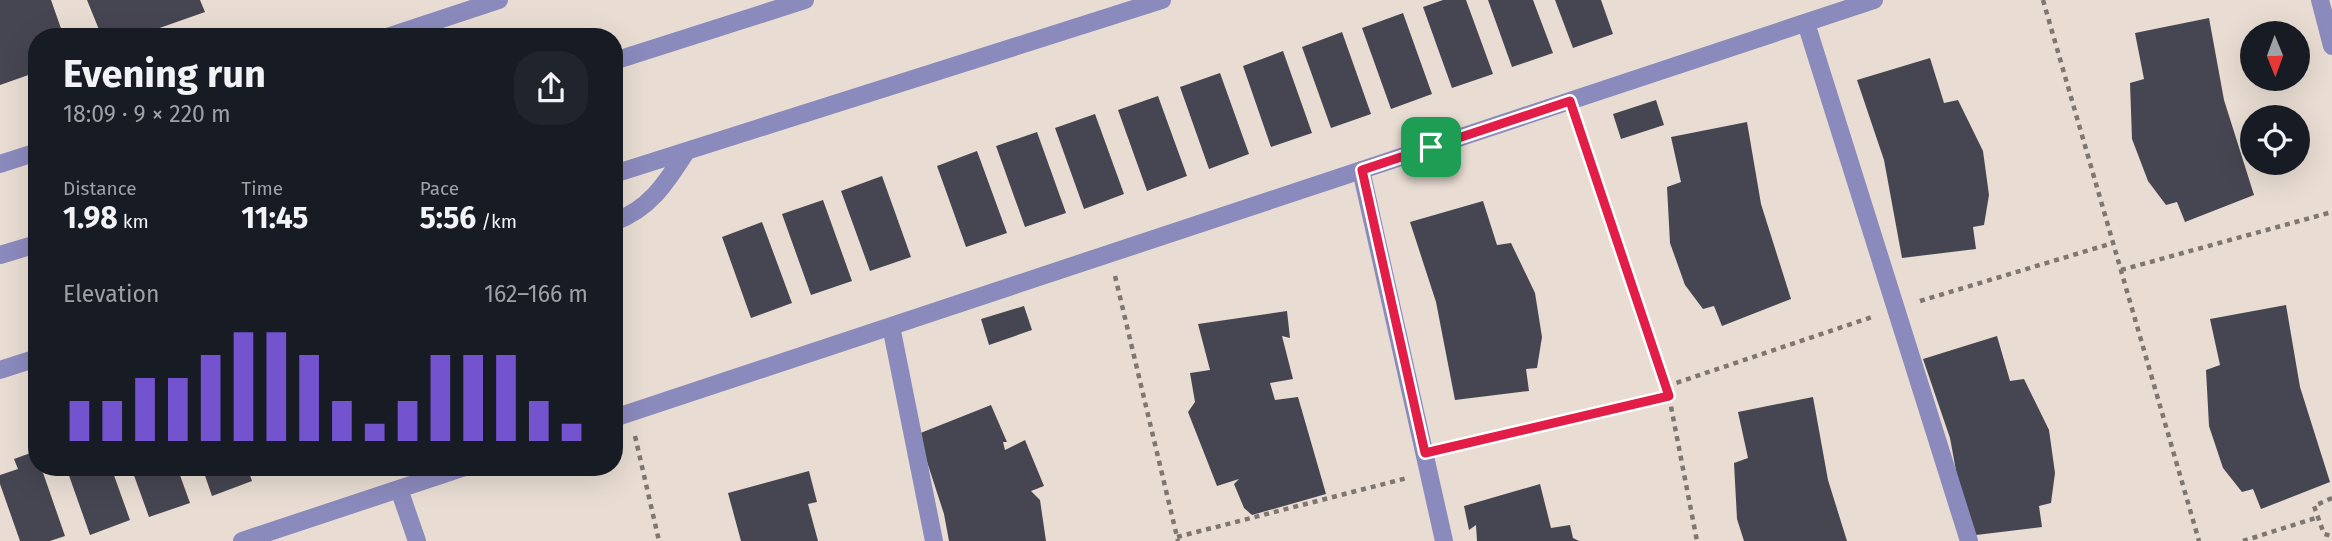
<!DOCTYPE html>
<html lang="en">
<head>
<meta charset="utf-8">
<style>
  :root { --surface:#171b24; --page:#20242c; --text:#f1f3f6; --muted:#9ea1a6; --accent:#7354ce }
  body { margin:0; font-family:"Fira Sans",sans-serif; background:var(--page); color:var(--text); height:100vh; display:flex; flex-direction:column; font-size:26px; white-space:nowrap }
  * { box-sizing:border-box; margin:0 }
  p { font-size:23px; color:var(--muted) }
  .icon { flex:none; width:38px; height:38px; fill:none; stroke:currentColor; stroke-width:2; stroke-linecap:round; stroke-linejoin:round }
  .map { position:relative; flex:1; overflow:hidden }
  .side { position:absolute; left:28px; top:28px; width:595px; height:448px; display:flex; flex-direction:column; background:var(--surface); border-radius:28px; box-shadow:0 7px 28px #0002 }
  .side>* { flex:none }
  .needle { width:46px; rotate:179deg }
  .controls { position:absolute; left:2240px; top:21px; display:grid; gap:14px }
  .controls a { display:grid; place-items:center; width:70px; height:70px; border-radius:50%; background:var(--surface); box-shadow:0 7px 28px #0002; font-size:35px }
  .pin { position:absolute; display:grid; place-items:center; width:60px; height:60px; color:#fff; margin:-30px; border-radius:14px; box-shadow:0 4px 10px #0006 }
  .round { display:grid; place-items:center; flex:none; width:74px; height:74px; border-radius:28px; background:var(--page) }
  .headline { display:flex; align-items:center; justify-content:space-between; height:119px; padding:0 35px }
  h1 { font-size:38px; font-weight:700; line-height:52px }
  .metrics { display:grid; grid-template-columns:repeat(3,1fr); gap:10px; height:119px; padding:7px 35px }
  .metrics div { display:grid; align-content:center }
  .metrics b { font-size:30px; font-weight:700 }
  .metrics small { font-size:19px; font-weight:400 }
  .metrics p { font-size:19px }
  .chart { height:196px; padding:14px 35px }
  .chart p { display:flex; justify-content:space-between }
  .chart svg { width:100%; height:126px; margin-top:7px; stroke:var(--accent); stroke-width:6 }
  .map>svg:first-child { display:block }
</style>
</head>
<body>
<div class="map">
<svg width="2332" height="541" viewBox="0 0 2332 541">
  <rect width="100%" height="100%" fill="#e9ddd3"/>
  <path fill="#464652" d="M0 0H51L64 37H37V72L0 85Z
    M87 0H200L205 12 134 37H102Z
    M1443 0H1466L1493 74 1452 88 1423 7Z
    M1488 0H1533L1553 53 1512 67Z
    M1555 0H1601L1613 34 1573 48Z
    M1403 13 1432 94 1391 109 1362 28Z
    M2209 18 2224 100 2254 195 2185 222 2177 202 2166 205 2148 181 2132 139 2130 83 2144 79 2135 33Z
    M1342 32 1371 114 1331 128 1302 47Z
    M1283 51 1312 133 1271 147 1243 66Z
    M1930 58 1944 103 1958 100 1983 151 1989 195 1984 225 1973 227 1976 249 1902 258 1884 160 1857 80Z
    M1220 73 1249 154 1209 169 1180 87Z
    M1158 96 1187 176 1147 191 1118 110Z
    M1656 100 1664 125 1621 139 1613 114Z
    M1095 114 1124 194 1084 209 1055 128Z
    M1747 122 1761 204 1791 299 1722 326 1714 306 1703 309 1685 285 1670 243 1667 187 1681 182 1671 137Z
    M1037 132 1066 213 1025 227 996 146Z
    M977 151 1007 233 966 247 937 166Z
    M882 176 911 257 870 271 841 191Z
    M823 200 852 281 811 295 782 214Z
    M1483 201 1497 245 1511 243 1535 293 1542 337 1537 368 1526 369 1529 391 1455 400 1436 302 1410 222Z
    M762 222 792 303 751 318 722 237Z
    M2286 305 2300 387 2330 482 2261 509 2253 489 2242 492 2223 468 2209 426 2206 370 2220 365 2210 319Z
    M1024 306 1032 330 989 345 981 319Z
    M1287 311 1290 338 1282 336 1293 379 1270 383 1275 400 1298 397 1326 494 1252 515 1244 508 1234 484 1239 479 1217 486 1188 412 1195 402 1190 373 1210 370 1198 324Z
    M1997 336 2010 381 2024 379 2049 430 2055 473 2051 503 2039 506 2042 527 1968 536 1950 438 1923 359Z
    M1813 397 1828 480 1847 541H1744L1737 519 1734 463 1748 458 1738 412Z
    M991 405 1007 442H1003L1005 450 1025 440 1044 486 1031 491 1040 500 1046 541H949L944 514 918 434Z
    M36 451 37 467H41L65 536 50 541H20L0 484V475L18 469 14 459Z
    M66 467H111L130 520 90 535Z
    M131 467H177L190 503 149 517Z
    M202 467H247L252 481 212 496Z
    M809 471 817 502 808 504 818 541H741L728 493Z
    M1540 484 1551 528 1570 525 1573 538 1579 541H1477L1476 525 1469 530 1464 506Z"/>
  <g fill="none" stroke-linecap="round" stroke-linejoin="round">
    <path stroke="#7e7670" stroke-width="4.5" stroke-dasharray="5 5" stroke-linecap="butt" d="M2043 0 2199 541
      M1577 122 1667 386 1697 541
      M2121 270 2332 212
      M1115 276 1178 541
      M1920 301 2113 243
      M1667 386 1872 317
      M635 436 659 541
      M1446 448 1669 396
      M2332 498 2314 506 2324 534 2332 536
      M1177 537 1407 478
      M2243 541 2319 517"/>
    <path stroke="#8b8abd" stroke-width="18" d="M2320 0 2332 46
      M1806 23 1969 541
      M387 37 499 0
      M614 61 805 0
      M0 164 37 152
      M1361 170 1444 541
      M614 174 1162 0
      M614 222C650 209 666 183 686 152
      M0 255 37 244
      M891 326 934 541
      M0 370 37 358
      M614 418 1874 0
      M399 489 417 541
      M242 541 465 467"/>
  </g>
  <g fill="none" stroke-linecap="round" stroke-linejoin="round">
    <g stroke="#fff" stroke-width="14">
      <path id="route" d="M1570 101 1669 396 1425 453 1362 170Z"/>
    </g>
    <use href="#route" stroke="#e11d48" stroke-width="9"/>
  </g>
</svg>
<div class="controls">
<a><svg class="needle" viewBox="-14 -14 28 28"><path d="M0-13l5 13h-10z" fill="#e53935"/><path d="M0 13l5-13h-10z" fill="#9ea1a6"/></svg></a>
<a><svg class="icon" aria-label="locate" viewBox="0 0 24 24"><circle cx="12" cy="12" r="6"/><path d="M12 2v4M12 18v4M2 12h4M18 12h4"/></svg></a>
</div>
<div class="pin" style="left:1431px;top:147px;background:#1e9e55"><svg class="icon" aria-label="arrive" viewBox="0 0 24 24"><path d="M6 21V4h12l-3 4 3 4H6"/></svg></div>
<section class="side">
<div class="headline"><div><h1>Evening run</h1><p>18:09 · 9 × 220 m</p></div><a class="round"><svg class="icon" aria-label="share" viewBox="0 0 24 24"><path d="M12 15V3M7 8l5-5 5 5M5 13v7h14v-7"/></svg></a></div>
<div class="metrics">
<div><p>Distance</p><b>1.98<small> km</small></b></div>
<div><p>Time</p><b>11:45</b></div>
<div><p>Pace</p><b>5:56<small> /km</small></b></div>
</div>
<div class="chart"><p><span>Elevation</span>162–166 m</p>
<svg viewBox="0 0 160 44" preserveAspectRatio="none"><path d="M5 44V30M15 44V30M25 44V22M35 44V22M45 44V14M55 44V6M65 44V6M75 44V14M85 44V30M95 44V38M105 44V30M115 44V14M125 44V14M135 44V14M145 44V30M155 44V38"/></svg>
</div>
</section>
</div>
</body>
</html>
